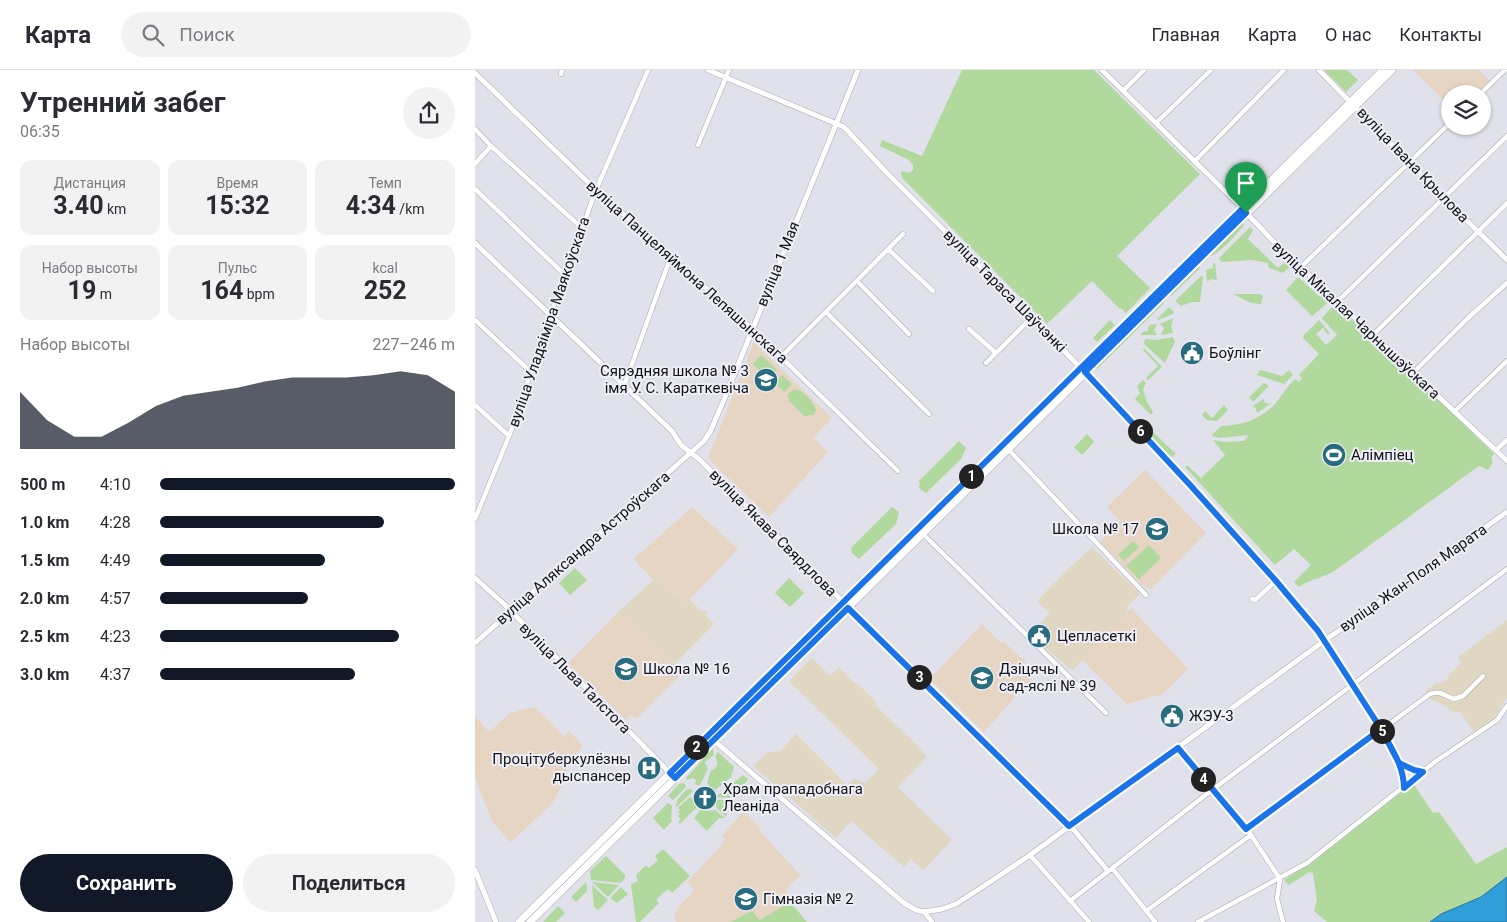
<!DOCTYPE html>
<html lang="ru">
<head>
<meta charset="utf-8">
<style>
  :root { --surface:#fff; --page:#f2f2f3; --text:#2b2b33; --muted:#7c7c81; --line:#e1e1e2; --accent:#111827 }
  body { margin:0; font-family:Roboto,sans-serif; background:var(--page); color:var(--text); height:100vh; display:flex; flex-direction:column; font-size:19px; white-space:nowrap }
  * { box-sizing:border-box; margin:0 }
  p { font-size:16px; color:var(--muted) }
  .icon { flex:none; width:28px; height:28px; fill:none; stroke:currentColor; stroke-width:2; stroke-linecap:round; stroke-linejoin:round }
  .map { position:relative; flex:1; overflow:hidden }
  .side { display:flex; flex-direction:column; background:var(--surface); width:475px }
  .side>* { flex:none }
  .fabs { position:absolute; left:966px; top:15px; display:grid; gap:10px }
  .fabs a { display:grid; place-items:center; width:50px; height:50px; border-radius:50%; background:var(--surface); box-shadow:0 1px 4px #0004; font-size:25px }
  .pin { position:absolute; display:grid; place-items:center; width:42px; height:42px; color:#fff; margin:-51px -21px; border-radius:50% 50% 50% 0; rotate:-45deg; box-shadow:0 0 5px #0007 }
  .pin .icon { rotate:45deg }
  .km { position:absolute; width:25px; height:25px; margin:-12px; border-radius:50%; background:#222; color:#fff; font-size:14px; line-height:25px; text-align:center }
  .round { display:grid; place-items:center; flex:none; width:52px; height:52px; border-radius:26px; background:var(--page) }
  .head { display:flex; align-items:center; justify-content:space-between; height:85px; padding:0 20px }
  h1 { font-size:28px; font-weight:700; line-height:38px }
  .metrics { display:grid; grid-template-columns:repeat(3,1fr); gap:8px; height:85px; padding:5px 20px }
  .metrics div { display:grid; align-content:center; border-radius:12px; background:var(--page); text-align:center }
  .metrics b { font-size:25px; font-weight:700 }
  .metrics small { font-size:14px; font-weight:400 }
  .metrics p { font-size:14px }
  .chart { height:140px; padding:10px 20px }
  .chart p { display:flex; justify-content:space-between }
  .chart svg { width:100%; height:90px; margin-top:5px; fill:var(--accent); opacity:.7 }
  .primary-button { display:flex; gap:10px; margin-top:auto; padding:10px 20px }
  .primary-button a { flex:1; height:58px; border-radius:30px; background:var(--accent); color:#fff; font-size:20px; font-weight:700; line-height:58px; text-align:center }
  .primary-button a+a { background:var(--page); color:var(--text) }
  ul { padding:0 20px; list-style:none; font-size:16px }
  li { display:grid; grid-template-columns:80px 60px 1fr; align-items:center; height:38px }
  li i { height:12px; border-radius:6px; background:var(--accent) }
  header { display:flex; align-items:center; gap:30px; box-sizing:border-box; height:70px; padding:0 25px; background:var(--surface); border-bottom:1px solid var(--line) }
  header strong { font-size:24px }
  nav { display:flex; gap:28px; margin-inline-start:auto; font-size:18px }
  .search { width:350px; height:45px; background:var(--page); display:flex; align-items:center; gap:12px; box-sizing:border-box; padding:0 18px; border-radius:28px; color:var(--muted); font-size:19px }
  main { display:flex; flex:1; min-height:0 }
  .map>svg:first-child { display:block }
</style>
</head>
<body>
<header>
<strong>Карта</strong>
<div class="search"><svg class="icon" aria-label="search" viewBox="0 0 24 24"><circle cx="10" cy="10" r="6"/><path d="M15 15l6 6"/></svg>Поиск</div>
<nav><a>Главная</a><a>Карта</a><a>О нас</a><a>Контакты</a></nav>
</header>
<main>
<section class="side">
<div class="head"><div><h1>Утренний забег</h1><p>06:35</p></div><a class="round"><svg class="icon" aria-label="share" viewBox="0 0 24 24"><path d="M12 15V3M7 8l5-5 5 5M5 13v7h14v-7"/></svg></a></div>
<div class="metrics">
<div><p>Дистанция</p><b>3.40<small> km</small></b></div>
<div><p>Время</p><b>15:32</b></div>
<div><p>Темп</p><b>4:34<small> /km</small></b></div>
</div>
<div class="metrics">
<div><p>Набор высоты</p><b>19<small> m</small></b></div>
<div><p>Пульс</p><b>164<small> bpm</small></b></div>
<div><p>kcal</p><b>252</b></div>
</div>
<div class="chart"><p><span>Набор высоты</span>227–246 m</p>
<svg viewBox="0 0 160 44" preserveAspectRatio="none"><path d="M0 44V16L10 30L20 38L30 38L40 31L50 23L60 18L70 16L80 14L90 11L100 9L110 9L120 9L130 8L140 6L150 8L160 16V44z"/></svg>
</div>
<ul>
<li><b>500 m</b>4:10<i style="width:100%"></i></li>
<li><b>1.0 km</b>4:28<i style="width:76%"></i></li>
<li><b>1.5 km</b>4:49<i style="width:56%"></i></li>
<li><b>2.0 km</b>4:57<i style="width:50%"></i></li>
<li><b>2.5 km</b>4:23<i style="width:81%"></i></li>
<li><b>3.0 km</b>4:37<i style="width:66%"></i></li>
</ul>
<div class="primary-button"><a>Сохранить</a><a>Поделиться</a></div>
</section>
<div class="map">
<svg width="1032" height="852" viewBox="0 0 1032 852">
  <rect width="100%" height="100%" fill="#e0e1ea"/>
  <path fill="#e0d7c2" d="M617 477 665 524 652 537V543L598 600 595 599 554 564 575 543 562 531 592 500Z
    M182 507 199 525 202 522 212 532 215 530 227 542 230 540 233 543 231 546 239 554 199 595 144 541Z
    M1032 550V627L1020 648 999 662 985 642H978L970 636 956 629 950 621 962 613 964 614 974 608 973 606 986 593 983 587Z
    M337 588 355 606 364 597 379 613 383 614 401 632V636L439 672 452 687 423 717 477 770 448 801 436 789 429 797 376 751 361 768 278 696 293 682 305 681 321 664 372 715 379 709 390 713 404 699 314 611Z"/>
  <path fill="#e6d5c3" d="M938 0H1004L1015 11 1002 24H975V36Z
    M279 272 357 348 338 368 353 382 294 447 233 388Z
    M670 400 731 463 676 519 666 514 625 472 645 451 632 437Z
    M217 437 263 479 212 532 203 522 199 525 182 507 178 510 159 489Z
    M656 538 713 599 688 624 652 634 607 590Z
    M144 541 207 603 161 649 156 645 151 650 93 593Z
    M507 554 526 573 528 571 551 592 547 597 558 607 509 662 455 609Z
    M60 637 89 666 94 661 108 676 95 691 87 715 77 734 36 772 18 753 0 708V646L14 662 35 643Z
    M268 742 285 757 284 760 325 805 311 819 315 827 313 829 315 834 285 850 277 841 255 852H201L199 844 204 838 203 837 220 820 212 812 248 774 247 772 250 769 247 766Z"/>
  <path fill="#b1d89d" d="M487 0H619L725 104 642 186 675 218 651 243 646 238 645 239 617 211 572 254 427 108 426 101 434 103 438 100V95L434 90 405 76 407 70 447 86Z
    M849 0H872L883 10 871 22Z
    M767 152 769 155C760 166 750 178 737 186L735 184Z
    M775 157 778 160 773 169 803 198 811 191 816 196 808 203 794 198 793 193 777 190 746 192 744 188Z
    M738 193H740L742 210 736 209 732 212 731 200 738 198Z
    M723 196 725 198 696 226 694 224Z
    M726 206 728 207 725 232H717L706 236 700 231Z
    M823 207 844 226 855 231 837 246 811 220Z
    M758 224H784L788 226 786 234 776 233Z
    M687 231 689 233 622 299 619 297Z
    M861 236 881 254 883 253 1019 384 1016 387 1018 392 1013 400 1004 396 858 502C850 506 830 512 824 517L819 512 836 495 819 479 800 495 710 397 712 395 726 408 750 385 738 370 749 372 769 371 774 365 745 368 737 366 738 364 746 356C766 356 786 349 800 334 807 325 812 317 820 309L824 312 827 308 824 305 844 284 828 268 829 265 844 250 855 263 853 265 848 258 841 264 851 275 862 265 847 248 856 238Z
    M694 237 699 242 698 244 683 250 682 249Z
    M698 248 696 256 698 263 686 265 689 258 685 254Z
    M635 250 640 255 622 272 618 268Z
    M682 254 679 260 682 265H665L668 262 673 261V257L675 255Z
    M698 267 700 272 690 293 669 274 670 269 681 270Z
    M669 278 687 297 673 310 671 308 683 296 668 280Z
    M286 285 302 300 294 309 278 294Z
    M785 300 807 306 814 300 818 305 809 314 782 305Z
    M307 305 317 314 309 322 300 313Z
    M668 310 671 313 668 320 672 332 678 342 676 345 660 329 665 323 662 316Z
    M789 313 794 316 778 332 774 327Z
    M319 319C328 320 340 332 341 341L338 345 329 346 314 331 313 324Z
    M788 329 790 333 795 334 782 343 781 339 778 336Z
    M749 335 753 340 742 351 732 350 727 345 730 341 737 348Z
    M675 359 701 384 694 389 671 364Z
    M612 364 619 372 607 385 599 377Z
    M484 371 491 378 486 389 451 423 444 418 445 413 443 412Z
    M417 437 424 442 421 454 384 489 377 483 376 478Z
    M658 471 664 477 649 491 643 485Z
    M674 475 686 488 664 509 651 496Z
    M100 498 112 510 95 525 84 513Z
    M314 508 329 523 315 537 300 523Z
    M238 678 239 685 230 692 233 699 225 715 224 716 220 714 221 710 218 708 212 710 211 708Z
    M243 682 259 697 256 707 239 721 232 713 236 700 240 699C243 695 243 691 240 687Z
    M268 705 273 709 271 712 254 728 241 727Z
    M208 713 211 715 210 718 198 730 193 726 204 714Z
    M938 713 958 743 964 742 1001 794 1032 777V807L1006 827 966 844 955 852H852L839 841 842 830 838 803 834 802 814 815 809 810 837 792Z
    M215 719 218 721 202 737 200 735 202 733V730L211 720Z
    M215 727 224 735 205 754 203 752 206 749 203 746 205 744 203 742 205 740 203 738Z
    M241 730H254L251 747 241 737Z
    M193 733 197 736 196 749 197 751 189 760 178 748Z
    M227 738 232 741 240 740 250 748H244L232 761 219 748Z
    M188 779 215 806 197 823 193 819 181 830 184 833 165 852H161L156 814 163 811 161 805 171 795 174 798 183 790 180 786Z
    M131 786 150 805V808L146 813 116 810 115 801Z
    M111 812 112 821 101 832 96 827Z
    M117 812 144 815 133 827Z
    M117 815 133 830 123 840 119 837Z
    M146 817 153 824 142 833 135 828Z
    M314 833 317 834 332 852H255L277 841 285 850Z
    M83 836 90 843 81 852H68Z"/>
  <path fill="#2f9ed9" stroke="#27749e" d="M1032 807V852H955L966 844 1006 827Z"/>
  <g fill="none" stroke-linecap="round" stroke-linejoin="round">
    <g stroke="#a9aab2" stroke-width="5.5">
      <path id="minor" d="M86 4 87 0
        M649 20 669 0
        M1005 24 1030 0
        M681 53 736 0
        M0 59 16 76 107 158
        M223 75 254 0
        M720 91 809 0
        M0 94 16 76
        M0 119 90 205
        M414 180 458 221
        M826 197 975 53
        M382 211 434 264
        M862 232 1032 66
        M351 242 454 344
        M0 250 55 301
        M277 259 423 401
        M494 259 521 283
        M899 264 1032 133
        M306 287 428 164
        M511 293 556 248
        M938 303 992 249 1032 213
        M149 316 196 186
        M0 335 34 366
        M979 342 1032 291
        M533 379 671 525
        M1021 380 1032 370
        M0 449 34 366 75 246 121 120 173 0
        M448 464 631 643
        M777 529 780 530 801 511
        M849 571 907 659 924 693 939 701 948 702
        M703 678 776 765 805 809 802 829 808 852
        M924 693 928 703 929 718
        M771 759 955 624C966 620 970 626 979 629L988 626 1008 606
        M555 785 614 852
        M637 798 680 852
        M595 831 737 720 1032 499
        M671 841 776 765
        M449 842 457 852
        M723 852 832 793 961 691 1022 650 1032 636"/>
    </g>
    <g stroke="#a9aab2" stroke-width="6">
      <path id="tertiary" d="M233 0 369 57 410 101 610 302 801 511 843 561 849 571
        M627 0 763 134 816 190 826 197 1032 391
        M844 0 969 128 1032 190
        M0 3 121 120 277 259
        M0 173 197 361 206 375 225 390 260 425 502 664 585 749 599 760 633 801
        M0 508 29 534 196 704
        M0 573 229 371 235 362 248 332 383 0
        M237 669 429 833 441 840 449 842 467 839 481 834 518 810 555 785 849 571 1032 442
        M0 800 21 852"/>
    </g>
    <g stroke="#a9aab2" stroke-width="8">
      <path id="primary" d="M44 852 908 0
        M55 852 917 0"/>
    </g>
    <use href="#minor" stroke="#fff" stroke-width="4.5"/>
    <use href="#tertiary" stroke="#fff" stroke-width="5"/>
    <use href="#primary" stroke="#fff" stroke-width="7"/>
  </g>
  <g fill="none" stroke-linecap="round" stroke-linejoin="round">
    <g stroke="#fff" stroke-width="10">
      <path id="route" d="M771 143 767 139 764 142 195 703 200 708 373 538 594 756 703 678 771 759 906 659C916 678 929 696 929 718L948 702 939 700 924 693 906 659 843 561 801 511 716 416 610 302 771 143"/>
    </g>
    <use href="#route" stroke="#1a73e8" stroke-width="6"/>
  </g>
  <defs>
    <g id="civic-disc" transform="scale(1.25)"><circle r="9.5" fill="#2a6c7f" stroke="#edeef7"/><path d="M-.6-6.5H3V-4.5H.6V-3L4-1V1h2V6H-6V1h2V-1L-.6-3ZM-1.2 2.5V6h2.4V2.5Z" fill="#fff"/></g>
    <g id="school-disc" transform="scale(1.25)"><circle r="9.5" fill="#2a6c7f" stroke="#edeef7"/><path d="M0-5L7-2L0 1L-7-2ZM-4 1L0 2.5L4 1V4Q0 6-4 4Z" fill="#fff"/></g>
    <g id="stadium-disc" transform="scale(1.25)"><circle r="9.5" fill="#2a6c7f" stroke="#edeef7"/><path d="M0-5a6.5 5 0 1 0 0 10a6.5 5 0 1 0 0-10ZM-3.5-1.8h7v3.6h-7Z" fill="#fff"/></g>
    <g id="hospital-disc" transform="scale(1.25)"><circle r="9.5" fill="#2a6c7f" stroke="#edeef7"/><path d="M-5-5h3v3.5h4V-5h3V5h-3V1.5h-4V5h-3Z" fill="#fff"/></g>
    <g id="church-disc" transform="scale(1.25)"><circle r="9.5" fill="#2a6c7f" stroke="#edeef7"/><path d="M-1.2-6h2.4v3.5h3.3v2.4h-3.3V6h-2.4V-.1h-3.3v-2.4h3.3Z" fill="#fff"/></g>
  </defs>
  <g fill-rule="evenodd">
    <use href="#civic-disc" x="717" y="283"/>
    <use href="#school-disc" x="291" y="310"/>
    <use href="#stadium-disc" x="859" y="385"/>
    <use href="#school-disc" x="682" y="459"/>
    <use href="#civic-disc" x="564" y="566"/>
    <use href="#school-disc" x="151" y="599"/>
    <use href="#school-disc" x="507" y="608"/>
    <use href="#civic-disc" x="697" y="646"/>
    <use href="#hospital-disc" x="174" y="698"/>
    <use href="#church-disc" x="230" y="728"/>
    <use href="#school-disc" x="271" y="829"/>
  </g>
  <g text-anchor="middle" stroke-width="4" stroke-linejoin="round" paint-order="stroke">
    <g font-size="15" fill="#131316" stroke="#edeef7">
      <text transform="translate(938 95) rotate(46)" y="5">вуліца Івана Крылова</text>
      <text transform="translate(303 194) rotate(-68)" y="5">вуліца 1 Мая</text>
      <text transform="translate(212 202) rotate(42)" y="5">вуліца Панцеляймона Лепяшынскага</text>
      <text transform="translate(530 221) rotate(45)" y="5">вуліца Тараса Шаўчэнкі</text>
      <text transform="translate(881 250) rotate(43)" y="5">вуліца Мікалая Чарнышэўскага</text>
      <text transform="translate(74 252) rotate(-71)" y="5">вуліца Уладзіміра Маякоўскага</text>
      <text transform="translate(298 463) rotate(45)" y="5">вуліца Якава Свярдлова</text>
      <text transform="translate(108 478) rotate(-41)" y="5">вуліца Аляксандра Астроўскага</text>
      <text transform="translate(938 508) rotate(-35)" y="5">вуліца Жан-Поля Марата</text>
      <text transform="translate(100 608) rotate(45)" y="5">вуліца Льва Талстога</text>
    </g>
    <g font-size="15" fill="#131316" stroke="#edeef7" text-anchor="start">
      <text x="734" y="288">Боўлінг</text>
      <text x="274" y="306" text-anchor="end">Сярэдняя школа № 3<tspan x="274" dy="17">імя У. С. Караткевіча</tspan></text>
      <text x="876" y="390">Алімпіец</text>
      <text x="664" y="464" text-anchor="end">Школа № 17</text>
      <text x="582" y="571">Цепласеткі</text>
      <text x="168" y="604">Школа № 16</text>
      <text x="524" y="604">Дзіцячы<tspan x="524" dy="17">сад-яслі № 39</tspan></text>
      <text x="714" y="651">ЖЭУ-3</text>
      <text x="156" y="694" text-anchor="end">Процітуберкулёзны<tspan x="156" dy="17">дыспансер</tspan></text>
      <text x="248" y="724">Храм прападобнага<tspan x="248" dy="17">Леаніда</tspan></text>
      <text x="288" y="834">Гімназія № 2</text>
    </g>
  </g>
</svg>
<div class="fabs">
<a><svg class="icon" aria-label="layers" viewBox="0 0 24 24"><path d="M12 4l9 5-9 5-9-5zM3 14l9 5 9-5"/></svg></a>
</div>
<div class="pin" style="left:771px;top:143px;background:#1e9e55"><svg class="icon" aria-label="arrive" viewBox="0 0 24 24"><path d="M6 21V4h12l-3 4 3 4H6"/></svg></div>
<b class="km" style="left:496px;top:406px">1</b>
<b class="km" style="left:221px;top:677px">2</b>
<b class="km" style="left:444px;top:607px">3</b>
<b class="km" style="left:728px;top:709px">4</b>
<b class="km" style="left:907px;top:661px">5</b>
<b class="km" style="left:665px;top:361px">6</b>
</div>
</main>
</body>
</html>
